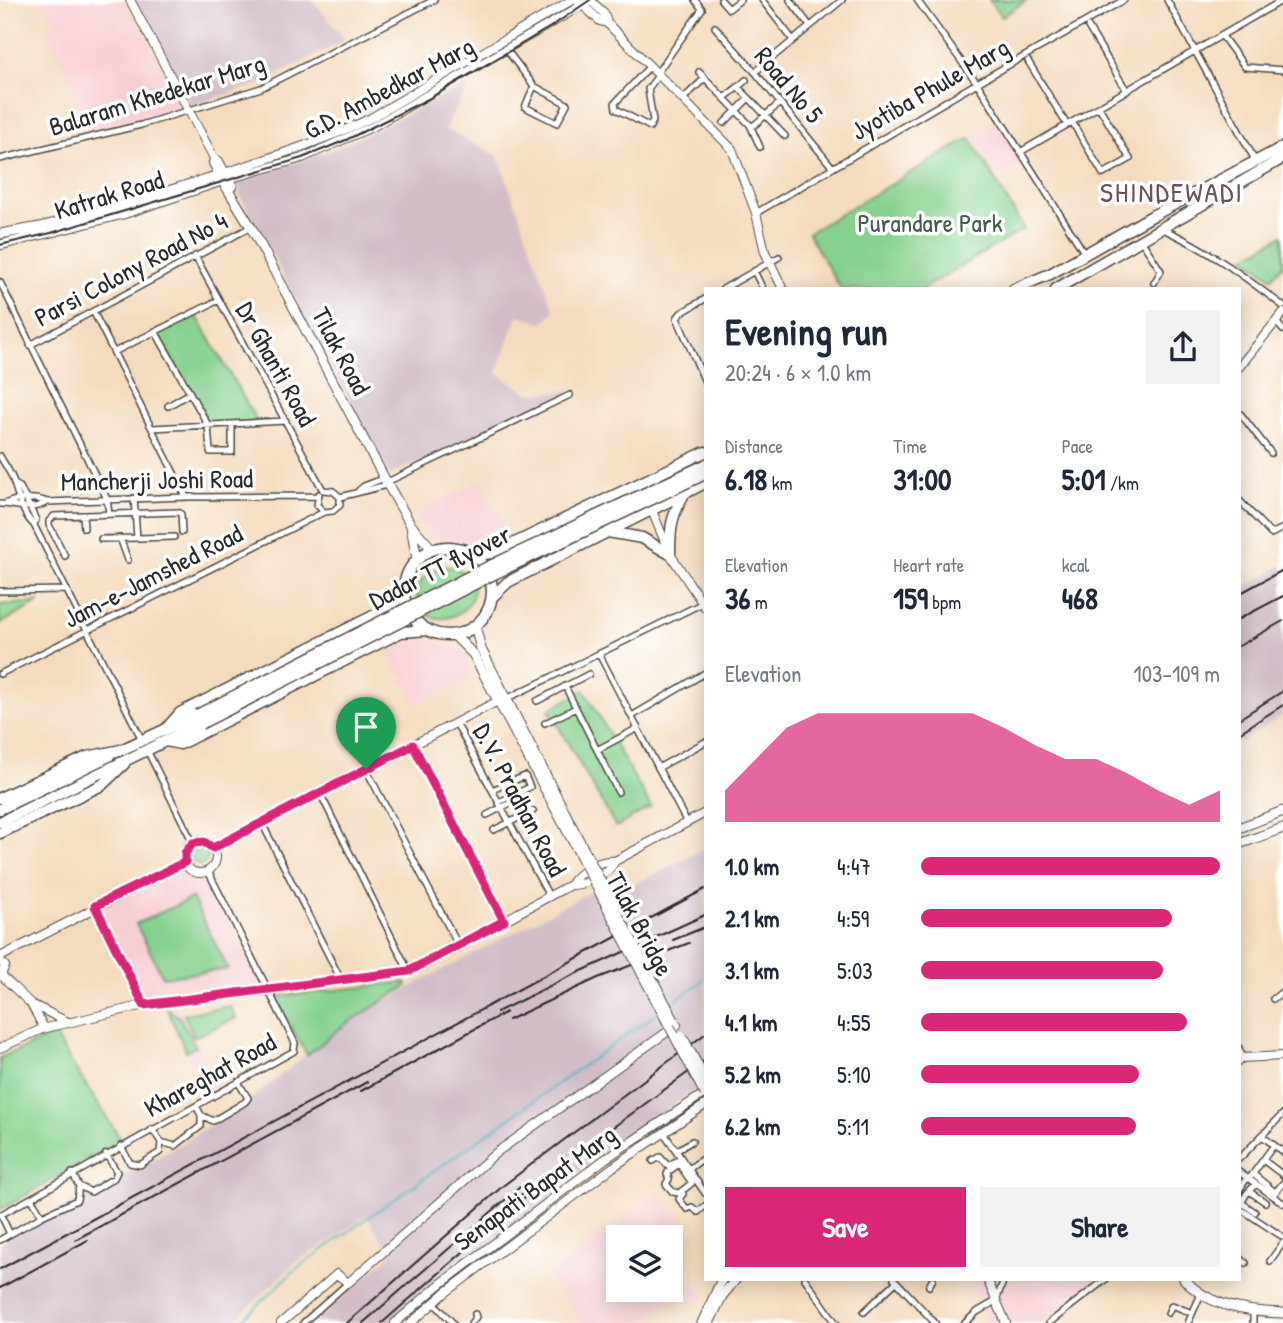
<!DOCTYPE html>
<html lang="en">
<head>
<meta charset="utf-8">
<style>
  :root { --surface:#fff; --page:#f2f2f3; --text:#1f2937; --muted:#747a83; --accent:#db2777 }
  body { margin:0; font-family:"Patrick Hand",sans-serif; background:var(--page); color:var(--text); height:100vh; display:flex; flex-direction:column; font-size:26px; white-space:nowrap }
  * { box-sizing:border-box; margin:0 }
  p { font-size:23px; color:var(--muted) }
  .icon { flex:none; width:38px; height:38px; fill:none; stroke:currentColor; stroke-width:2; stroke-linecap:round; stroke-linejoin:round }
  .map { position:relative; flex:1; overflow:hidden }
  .drawer { position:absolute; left:704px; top:287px; width:537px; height:994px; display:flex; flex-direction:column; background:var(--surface); border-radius:0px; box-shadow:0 4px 18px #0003 }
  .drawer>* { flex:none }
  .fabs { position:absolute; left:606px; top:1225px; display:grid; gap:14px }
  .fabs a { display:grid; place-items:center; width:77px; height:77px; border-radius:0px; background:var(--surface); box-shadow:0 4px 18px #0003; font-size:35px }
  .pin { position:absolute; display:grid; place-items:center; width:60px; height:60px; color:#fff; margin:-72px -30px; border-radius:50% 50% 50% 0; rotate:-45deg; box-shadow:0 0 7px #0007 }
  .pin .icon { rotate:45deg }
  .round { display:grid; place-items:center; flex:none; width:74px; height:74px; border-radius:0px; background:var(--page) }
  .head { display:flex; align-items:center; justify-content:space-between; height:119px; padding:0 21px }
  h1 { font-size:38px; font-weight:800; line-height:52px }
  .metrics { display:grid; grid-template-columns:repeat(3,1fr); gap:10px; height:119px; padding:7px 21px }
  .metrics div { display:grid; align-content:center }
  .metrics b { font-size:30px; font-weight:800 }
  .metrics small { font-size:19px; font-weight:400 }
  .metrics p { font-size:19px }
  .chart { height:196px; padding:14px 21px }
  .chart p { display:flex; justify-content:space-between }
  .chart svg { width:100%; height:126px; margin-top:7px; fill:var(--accent); opacity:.7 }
  .primary-button { display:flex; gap:14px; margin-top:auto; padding:14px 21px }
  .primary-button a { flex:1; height:80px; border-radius:0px; background:var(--accent); color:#fff; font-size:28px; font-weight:800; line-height:80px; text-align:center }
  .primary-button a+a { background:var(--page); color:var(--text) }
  ul { padding:0 21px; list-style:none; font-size:23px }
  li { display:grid; grid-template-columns:112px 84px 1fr; align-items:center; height:52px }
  li i { height:18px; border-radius:9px; background:var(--accent) }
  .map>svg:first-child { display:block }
</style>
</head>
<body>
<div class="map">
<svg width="1283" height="1323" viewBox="0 0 1283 1323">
  <rect width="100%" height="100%" fill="#fff"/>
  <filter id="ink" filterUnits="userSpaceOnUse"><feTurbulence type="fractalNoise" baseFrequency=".0143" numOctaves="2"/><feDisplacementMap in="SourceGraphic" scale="14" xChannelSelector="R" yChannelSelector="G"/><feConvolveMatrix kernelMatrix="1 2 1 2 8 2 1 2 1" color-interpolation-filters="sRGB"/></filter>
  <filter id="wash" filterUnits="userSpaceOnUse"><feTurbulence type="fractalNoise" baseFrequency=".00686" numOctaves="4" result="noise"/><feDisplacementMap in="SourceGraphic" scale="28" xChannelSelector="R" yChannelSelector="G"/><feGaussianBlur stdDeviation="1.57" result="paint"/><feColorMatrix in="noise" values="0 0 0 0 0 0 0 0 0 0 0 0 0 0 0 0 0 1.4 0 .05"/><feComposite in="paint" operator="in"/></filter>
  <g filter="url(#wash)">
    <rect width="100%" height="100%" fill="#f4dbbd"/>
    <path fill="#f7cfd3" d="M41 0H124L184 105 138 120 91 132 70 76 45 33 56 26Z
      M996 122 1022 163 998 178 973 136Z
      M480 481 511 538 489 551 457 542 437 541 431 539 415 513Z
      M416 639H428L452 645 462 651 476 676 416 705 388 652Z
      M183 867 189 874 206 875 263 986 147 1000 101 908Z
      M178 1006 184 1014 196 1047 228 1080 208 1091 190 1061 166 1007Z
      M659 1192 692 1233 670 1256V1237H618V1290H670V1261L705 1297 702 1306 685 1288 644 1323H582L547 1276Z
      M969 1279H1000L1004 1287 1007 1279H1096L1040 1323H988Z"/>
    <path fill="#d2bdc7" d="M134 0H313L345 40 258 85 190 105Z
      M470 83 445 129 498 156 554 311 542 323 518 315 497 373 528 393 572 391 390 475 234 184 340 147Z
      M1283 565V715L1239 743V589L1249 585Z
      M705 849V1083L601 1153 403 1323H314L391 1255 367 1216 296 1262 232 1323H0V1243L162 1155 242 1106 343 1026 416 984 611 881 619 892Z"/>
    <path fill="#86d18e" stroke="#587e5c" stroke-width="2" d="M989 0H1027L1002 17Z
      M970 138 1024 229 922 289H841L808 233Z
      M1283 235V265L1272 278 1245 257Z
      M195 313 258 423 209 426 156 332Z
      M444 567H453L469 575C471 581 474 586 473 591 472 611 444 626 427 614 422 612 423 611 420 606 410 586 425 572 444 567Z
      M40 602 0 624V605Z
      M584 690 651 807 616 827 549 710Z
      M192 857a8 8 0 1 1 16 0a8 8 0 1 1-16 0Z
      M192 898 228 969 163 977 136 924Z
      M406 982 407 986 343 1026 307 1055 274 997Z
      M230 1006 236 1018 194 1037 184 1014Z
      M166 1007 180 1018 196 1047 186 1051Z
      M54 1035 121 1140 0 1210V1058Z"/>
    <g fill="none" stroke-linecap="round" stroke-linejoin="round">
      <path stroke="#41adc0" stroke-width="2" d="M669 1005 705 979
        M239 1323 297 1268 659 1012"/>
    </g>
  </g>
  <g filter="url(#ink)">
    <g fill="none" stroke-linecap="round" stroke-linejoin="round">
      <g stroke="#494541" stroke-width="8">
        <path id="street" d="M721 0 729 9 740 0
          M762 0 793 40
          M790 0 810 26
          M917 0 977 83 1085 254
          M1167 0 1256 162
          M715 27 755 72 833 168
          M1088 27 1127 91
          M1222 36 1245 67 1283 70
          M506 49 534 86 567 104 557 123 525 107 534 86
          M1028 61 1067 125
          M650 66 615 103 616 109 650 127 653 121 648 89 659 74
          M699 72 750 125 760 147
          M755 72 842 0
          M657 73 702 9 695 0
          M738 87 746 80
          M684 98 705 78
          M749 98 785 136
          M1072 122 1103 174 1130 159 1099 107
          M724 123 749 98 738 87 724 98
          M752 127 780 103
          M1022 151 1283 0
          M0 159 141 125 261 88 434 0
          M756 213 977 83 1124 0
          M1161 228C1209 250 1241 274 1283 306
          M1141 240 1161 271 1154 283
          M195 256 323 490
          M754 271 763 289
          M0 282 107 499 109 514
          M723 289 779 257
          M705 299 681 313 677 318 705 382
          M93 311 186 497
          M1276 322 1283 330
          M155 331 208 425 210 452H232V424
          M30 345 251 227
          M114 352 219 300
          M168 406 190 393
          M1239 412 1271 453
          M152 428 286 421
          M0 456C4 464 12 474 14 483 18 496 23 515 34 525L142 740
          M387 482 570 395
          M14 484 20 487 36 520 34 525
          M323 490 333 491 340 497
          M359 490 364 486 385 478
          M319 494 317 505 324 512
          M340 497 387 485
          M134 498 137 538
          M1239 500 1271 534 1283 528
          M0 504C15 504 33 512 47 502L186 497 317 496
          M5 504C15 498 36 497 47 502
          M83 515 84 528
          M120 538 128 560
          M101 539 174 537
          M65 556 49 525V521L54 516 178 512 181 514 182 532
          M0 591 67 590
          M599 654 687 823
          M0 674 324 512 333 511 340 505V497
          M565 686 618 792
          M506 699 703 603
          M537 701 589 674
          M632 716 705 673
          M456 723 549 896
          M545 723 576 708
          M413 745 504 921
          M147 750 193 843
          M597 750 638 728
          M658 768 705 742
          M366 769 458 945
          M492 790 525 776 530 787 499 802
          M320 793 409 972
          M487 815 526 795
          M262 823 341 980
          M494 830 533 811
          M95 907 144 1005
          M1273 999 1283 991
          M1239 1048 1243 1058 1239 1062
          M201 1115 213 1121 245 1102 248 1098 238 1082
          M664 1133 705 1193
          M1262 1136 1283 1152
          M161 1142 175 1146 201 1126V1115L196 1106
          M121 1146 130 1163 140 1165 160 1152 161 1142 152 1129
          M676 1151 692 1141
          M1239 1159 1283 1114
          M1263 1160 1283 1175
          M653 1161 660 1157 668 1166 681 1158
          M679 1164 692 1183 679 1193 673 1192 666 1184 669 1179 667 1174 668 1172 683 1161
          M689 1169 705 1157
          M1239 1172 1283 1203
          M1253 1174 1275 1192
          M1249 1179 1274 1145
          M79 1186 91 1192 114 1178 117 1172 106 1154
          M1239 1191 1247 1178
          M1250 1192 1265 1202
          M683 1194 679 1199 687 1209 692 1207 698 1212 705 1206
          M1274 1194 1283 1183
          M1242 1203 1255 1212
          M1239 1207 1247 1193 1256 1184
          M1239 1208 1283 1237
          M0 1215 31 1198
          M1 1215 10 1234
          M42 1216 77 1200 79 1186 72 1173
          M0 1240 42 1216 31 1198 294 1051 295 1043 208 871
          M1239 1258 1246 1263
          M1270 1261 1283 1243
          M805 1279 836 1323
          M894 1279 935 1323
          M929 1286 933 1279
          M434 1303 453 1323
          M864 1312 896 1282
          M1168 1313 1172 1305 1192 1313
          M303 1323 348 1283
          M471 1323 476 1317 475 1314
          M965 1323 977 1312 996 1301 1004 1279
          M1049 1323 1106 1279
          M1188 1323 1201 1294
          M1253 1323V1311"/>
      </g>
      <g stroke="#494541" stroke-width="10">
        <path id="secondary" d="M130 0 214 158 213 163 219 175
          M577 0 600 21 607 23 732 149 756 213 765 252 783 289
          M590 0 604 13 607 23
          M214 158 219 161 225 173C275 156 323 141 371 118L572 0
          M228 179 302 158 374 126 591 0
          M1239 367 1283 313
          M650 506 670 554 705 607
          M184 857a16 16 0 1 1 32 0a16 16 0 1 1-32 0Z
          M213 848 498 701
          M570 885C578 872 600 859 615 861
          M0 957 185 862
          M0 961 5 966 1 975
          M1 975 31 1004 44 1028
          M31 1004 68 1022
          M0 1048 42 1029 144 1005 409 972 570 885C586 885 607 876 615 861L705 813
          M1239 1058 1283 1056
          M987 1279 1006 1323
          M281 1323 337 1274 348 1283 497 1152 677 1025
          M395 1323 438 1286 605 1159 705 1093
          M411 1323 445 1293 613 1167 705 1105"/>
      </g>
      <g stroke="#494541" stroke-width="11">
        <path id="primary" d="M219 175 251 227 388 485 411 525 432 549
          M0 234 40 227 121 206 225 173 232 186
          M0 245 123 214 227 179
          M411 526 417 559
          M475 626 481 649 582 846
          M454 635 473 654 577 849
          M1239 828 1283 811
          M1239 844 1283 828
          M1184 1279C1209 1307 1247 1312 1283 1313
          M702 1323 722 1279
          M709 1323 722 1296 736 1279"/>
      </g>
      <g stroke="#494541" stroke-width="13">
        <path id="highway" d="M1014 289 1050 274 1152 216 1283 147
          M1056 289 1283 158
          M608 532 642 538 670 554
          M404 591a44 44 0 1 1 88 0a44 44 0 1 1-88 0Z
          M670 554C670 528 671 517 684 494
          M474 555 494 553 705 452
          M492 597 508 582 705 483
          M166 729 180 713 393 606 404 587
          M166 741 180 744 188 740 401 632 428 630
          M0 798 87 757 121 750 197 715
          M0 809 109 756
          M0 822 200 724
          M0 833 102 785 124 764"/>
      </g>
      <use href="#street" stroke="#fff" stroke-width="5"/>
      <use href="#secondary" stroke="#fff" stroke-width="8"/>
      <use href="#primary" stroke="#fff" stroke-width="9"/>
      <use href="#highway" stroke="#fff" stroke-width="10"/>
      <path stroke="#2b2b2b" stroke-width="2" d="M0 245 51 233 302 158 346 140 428 99 552 26 590 0
        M1239 594 1283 570
        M1239 619 1283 596
        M1239 646 1283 621
        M1239 719 1283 691
        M1239 733 1283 705
        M673 940 705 927
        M497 1012 564 979 705 915
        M508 1020 598 978 689 943
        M361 1091 506 1012
        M515 1199 705 1060
        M75 1240 367 1082
        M0 1269 705 889
        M0 1288 88 1240
        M347 1323 504 1185 705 1034
        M363 1323 520 1187
        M382 1323 527 1196"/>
      <g stroke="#494541" stroke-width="11" stroke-linecap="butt">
        <path id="primary-bridge" d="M582 846 674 1020
          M577 849 705 1094
          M682 1036 705 1079"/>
      </g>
      <g stroke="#494541" stroke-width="13" stroke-linecap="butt">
        <path id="highway-bridge" d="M197 715 488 567 705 465
          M200 724 492 575 705 474"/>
      </g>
      <use href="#primary-bridge" stroke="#fff" stroke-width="9"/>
      <use href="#highway-bridge" stroke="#fff" stroke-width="10"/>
    </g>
  </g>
  <g fill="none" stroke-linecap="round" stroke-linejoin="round" filter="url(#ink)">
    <g stroke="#fff" stroke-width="14">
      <path id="route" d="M413 745 504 921 409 971 144 1005 95 906 185 862V853L193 843 204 842 213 848Z"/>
    </g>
    <use href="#route" stroke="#db2777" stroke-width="9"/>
  </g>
  <g text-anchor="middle" stroke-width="7" stroke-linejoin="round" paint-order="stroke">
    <g font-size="26" fill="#2b2b2b" stroke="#fff">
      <text transform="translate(789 85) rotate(50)" y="9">Road No 5</text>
      <text transform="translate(389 88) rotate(-28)" y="9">G.D. Ambedkar Marg</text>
      <text transform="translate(930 89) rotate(-30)" y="9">Jyotiba Phule Marg</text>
      <text transform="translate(157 95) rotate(-17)" y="9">Balaram Khedekar Marg</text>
      <text transform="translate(109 195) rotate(-17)" y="9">Katrak Road</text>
      <text transform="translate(131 269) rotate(-28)" y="9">Parsi Colony Road No 4</text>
      <text transform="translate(341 351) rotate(62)" y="9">Tilak Road</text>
      <text transform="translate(276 364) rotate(61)" y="9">Dr Ghanti Road</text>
      <text transform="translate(157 480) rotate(-1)" y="9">Mancherji Joshi Road</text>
      <text transform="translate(440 567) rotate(-27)" y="9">Dadar TT flyover</text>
      <text transform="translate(153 576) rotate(-27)" y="9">Jam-e-Jamshed Road</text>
      <text transform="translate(520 800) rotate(62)" y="9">D.V. Pradhan Road</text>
      <text transform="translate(640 924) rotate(62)" y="9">Tilak Bridge</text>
      <text transform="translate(210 1075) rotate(-29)" y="9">Khareghat Road</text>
      <text transform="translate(535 1188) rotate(-36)" y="9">Senapati Bapat Marg</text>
    </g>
    <g font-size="26" fill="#465d49" stroke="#fff">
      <text x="930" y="232">Purandare Park</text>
    </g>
    <g font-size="28" letter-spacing="2" fill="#69525a" stroke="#fff">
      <text x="1172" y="202">SHINDEWADI</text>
    </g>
  </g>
</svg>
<div class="fabs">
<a><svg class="icon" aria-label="layers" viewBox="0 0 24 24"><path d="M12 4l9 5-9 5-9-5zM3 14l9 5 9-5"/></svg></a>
</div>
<div class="pin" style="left:366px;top:769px;background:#1e9e55"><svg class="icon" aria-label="arrive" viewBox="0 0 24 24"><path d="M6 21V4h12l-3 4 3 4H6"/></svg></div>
<section class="drawer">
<div class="head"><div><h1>Evening run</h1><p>20:24 · 6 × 1.0 km</p></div><a class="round"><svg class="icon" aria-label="share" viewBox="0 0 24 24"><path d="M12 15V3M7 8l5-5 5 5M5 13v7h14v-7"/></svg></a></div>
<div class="metrics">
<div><p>Distance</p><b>6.18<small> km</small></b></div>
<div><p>Time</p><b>31:00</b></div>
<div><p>Pace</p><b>5:01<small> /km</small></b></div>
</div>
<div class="metrics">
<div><p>Elevation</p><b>36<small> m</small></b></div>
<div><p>Heart rate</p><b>159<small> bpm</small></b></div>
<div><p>kcal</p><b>468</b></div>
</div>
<div class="chart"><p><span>Elevation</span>103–109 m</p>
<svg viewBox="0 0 160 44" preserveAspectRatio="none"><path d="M0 44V33L10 22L20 11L30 6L40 6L50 6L60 6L70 6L80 6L90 11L100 17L110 22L120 22L130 27L140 33L150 38L160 33V44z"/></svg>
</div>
<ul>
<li><b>1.0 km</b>4:47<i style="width:100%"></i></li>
<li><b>2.1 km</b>4:59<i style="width:84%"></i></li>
<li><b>3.1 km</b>5:03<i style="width:81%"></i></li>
<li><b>4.1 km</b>4:55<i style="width:89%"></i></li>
<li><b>5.2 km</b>5:10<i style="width:73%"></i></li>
<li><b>6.2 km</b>5:11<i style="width:72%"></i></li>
</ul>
<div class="primary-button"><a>Save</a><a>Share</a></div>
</section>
</div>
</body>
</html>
